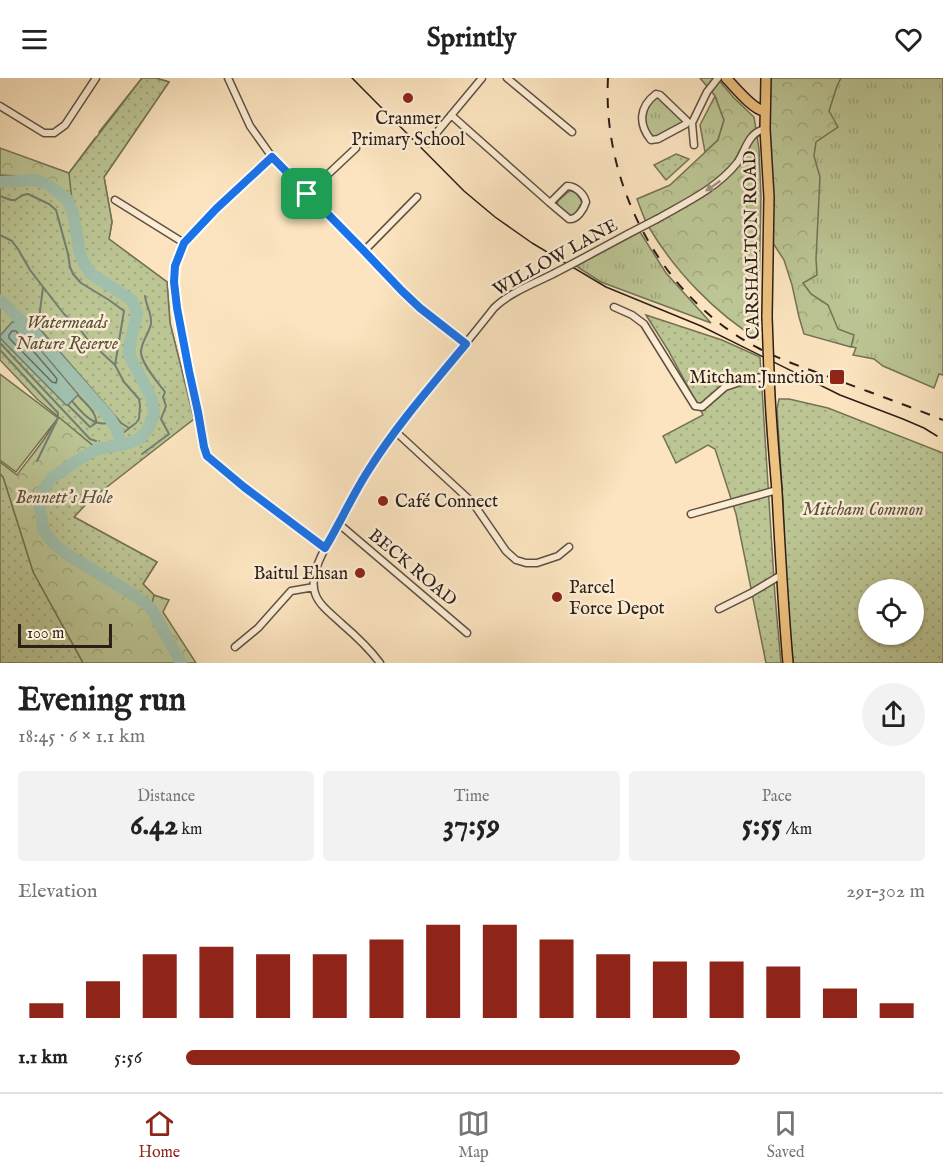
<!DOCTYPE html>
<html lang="en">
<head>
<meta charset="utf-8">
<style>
  :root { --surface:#fff; --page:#f2f2f2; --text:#222; --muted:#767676; --line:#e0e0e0; --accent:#8f2418 }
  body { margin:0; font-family:"IM FELL English",serif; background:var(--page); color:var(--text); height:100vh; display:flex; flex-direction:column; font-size:22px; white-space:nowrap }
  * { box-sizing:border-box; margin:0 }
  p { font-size:20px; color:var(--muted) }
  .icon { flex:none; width:33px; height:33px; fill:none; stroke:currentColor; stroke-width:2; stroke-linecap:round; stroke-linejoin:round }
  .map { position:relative; height:585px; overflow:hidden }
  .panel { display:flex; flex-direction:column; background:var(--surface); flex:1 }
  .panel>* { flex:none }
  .buttons { position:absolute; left:858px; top:501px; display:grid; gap:12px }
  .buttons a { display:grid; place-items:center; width:66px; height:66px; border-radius:50%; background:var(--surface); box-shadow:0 2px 4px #0004; font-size:30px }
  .scale { position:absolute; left:18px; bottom:15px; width:94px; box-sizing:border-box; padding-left:6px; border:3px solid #2c1e18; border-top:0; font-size:16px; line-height:21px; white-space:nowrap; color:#2c1e18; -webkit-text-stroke:4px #fcedd5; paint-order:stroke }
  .pin { position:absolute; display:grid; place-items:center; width:51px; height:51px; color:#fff; margin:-26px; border-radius:12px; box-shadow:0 3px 9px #0006 }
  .round { display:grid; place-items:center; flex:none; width:63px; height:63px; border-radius:32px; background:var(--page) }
  .headline { display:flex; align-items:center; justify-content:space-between; height:102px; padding:0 18px }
  h1 { font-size:33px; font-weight:800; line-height:45px }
  .metrics { display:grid; grid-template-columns:repeat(3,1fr); gap:9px; height:102px; padding:6px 18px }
  .metrics div { display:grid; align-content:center; border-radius:6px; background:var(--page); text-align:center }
  .metrics b { font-size:30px; font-weight:800 }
  .metrics small { font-size:16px; font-weight:400 }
  .metrics p { font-size:16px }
  .chart { height:168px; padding:12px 18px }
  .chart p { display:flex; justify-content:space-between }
  .chart svg { width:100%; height:108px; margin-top:6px; stroke:var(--accent); stroke-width:6 }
  ul { padding:0 18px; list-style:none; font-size:20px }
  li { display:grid; grid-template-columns:96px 72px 1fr; align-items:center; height:45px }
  li i { height:15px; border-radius:8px; background:var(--accent) }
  header { display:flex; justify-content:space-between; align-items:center; height:78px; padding:0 18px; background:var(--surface); font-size:27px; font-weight:800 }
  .menu { display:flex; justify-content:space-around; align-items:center; height:84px; border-top:2px solid var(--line); background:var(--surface); font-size:16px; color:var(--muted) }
  .menu a { display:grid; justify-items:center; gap:3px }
  .menu .current { color:var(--accent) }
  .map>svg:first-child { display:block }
</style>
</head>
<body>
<header><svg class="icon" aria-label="menu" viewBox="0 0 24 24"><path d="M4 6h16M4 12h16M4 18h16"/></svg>Sprintly<svg class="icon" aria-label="heart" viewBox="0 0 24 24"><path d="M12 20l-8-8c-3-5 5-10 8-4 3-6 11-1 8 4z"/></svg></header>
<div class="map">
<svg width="943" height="585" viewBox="0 0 943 585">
  <defs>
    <pattern id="grass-tufts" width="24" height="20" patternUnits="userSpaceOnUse" patternTransform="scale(1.5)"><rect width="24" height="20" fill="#bcc594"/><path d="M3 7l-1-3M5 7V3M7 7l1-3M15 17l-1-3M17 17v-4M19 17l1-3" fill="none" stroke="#a2a97f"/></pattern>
    <pattern id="forest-crowns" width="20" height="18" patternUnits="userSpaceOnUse" patternTransform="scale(1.5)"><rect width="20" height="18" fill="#bcc594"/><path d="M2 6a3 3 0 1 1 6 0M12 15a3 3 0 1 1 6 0" fill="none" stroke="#a2a97f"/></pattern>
    <pattern id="park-dots" width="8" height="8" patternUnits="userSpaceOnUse" patternTransform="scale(1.5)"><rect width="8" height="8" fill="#bcc594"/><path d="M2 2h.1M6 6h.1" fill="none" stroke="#a2a97f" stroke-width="1.8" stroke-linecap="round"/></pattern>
  </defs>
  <rect width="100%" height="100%" fill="#fbe4bf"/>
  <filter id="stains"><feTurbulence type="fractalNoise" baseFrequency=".00333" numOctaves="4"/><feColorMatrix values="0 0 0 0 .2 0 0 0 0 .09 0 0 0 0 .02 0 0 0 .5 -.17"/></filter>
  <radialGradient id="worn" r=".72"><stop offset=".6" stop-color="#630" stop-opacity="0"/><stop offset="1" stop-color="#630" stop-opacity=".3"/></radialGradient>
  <path fill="url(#grass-tufts)" stroke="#747256" stroke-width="1.5" d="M770 0H943V297L939 296 934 310 883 288 874 281 853 277 856 270 807 253 788 181 773 159Z
    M658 17 686 43 657 60 648 58 641 33Z
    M715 18 724 42 718 62 705 74 700 47Z
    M569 113C575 112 580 119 582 125L575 136 571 138 557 127 558 123Z
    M640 154 666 195 711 245 601 204 576 188Z"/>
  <path fill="url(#forest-crowns)" stroke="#747256" stroke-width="1.5" d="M142 0H156L169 4 104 99 112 144 109 161 167 204 170 245 194 341 154 370 89 423 74 439 157 484 143 506 154 517 169 522 163 534 196 585H83L33 494 3 399 0 396V384L17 397C29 380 53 354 57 336L0 279V70L69 95 95 60 97 79 110 60 99 54Z
    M700 0H717L734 20 754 39 759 71 761 118 758 261C716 236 675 193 650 151 644 142 641 131 637 121L670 107 718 62 724 42 715 18Z
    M771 0H841L837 8 829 33 838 49 816 64 814 78 820 99 816 181 817 197 803 205 811 216 828 227 838 251 854 257 851 269 804 256 799 239 792 207 784 182 773 165V122L767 37Z"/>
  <path fill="url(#park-dots)" stroke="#747256" stroke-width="1.5" fill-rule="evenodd" d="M142 0H156L169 4 104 99 112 144 109 161 167 204 170 245 194 341 89 423 74 439 157 484 143 506 154 517 151 530 68 477 54 466 44 453 40 431 43 412 52 400 97 371 37 321 0 282V97L36 99 55 108 72 123 69 95Z
    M676 76 689 81 666 102 654 87Z
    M646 237 722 262 760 279 775 518 781 585H766L736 436 715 371 708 367 676 385 663 358 703 337 668 272Z
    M779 321H789L828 330 943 375V585H793L785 497 783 426 777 331ZM868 512H914V556H868Z
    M0 396 3 399 33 494 83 585H0Z"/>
  <path fill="#bcc594" stroke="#747256" stroke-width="1.5" d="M0 296 58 340 16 394 0 382Z"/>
  <path fill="#a0bfac" stroke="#727f71" stroke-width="1.5" d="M12 244H17L78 316V317L68 327H66L1 261 0 258Z"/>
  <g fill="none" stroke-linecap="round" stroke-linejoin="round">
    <path stroke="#666e62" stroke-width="1.5" d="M12 253H16L53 296 57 301 56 305 52 304 9 260V257Z"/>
    <path stroke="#727f71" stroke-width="2" d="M0 118 11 122H15L23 117 28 116 49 126 56 132 68 176 70 189 73 196 81 205 109 222 124 233 115 287
      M0 157 12 163 18 171 30 192 64 236 79 250 88 262 115 287 124 304 139 321 140 328 139 341 136 345 119 358
      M43 209 38 249 121 345 129 350
      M17 244 18 241
      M0 265 90 361 96 363
      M0 272 58 335V340L37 383
      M72 323C83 336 94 350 112 344
      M68 327 90 349 96 345C97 334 85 325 78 317
      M142 376 169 356 161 341 166 328 163 319 165 314C158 305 140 284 141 273 142 263 149 255 151 246 152 234 146 229 145 218"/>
    <path stroke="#a0bfac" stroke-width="12" d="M0 104 35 102 47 106 67 121 73 135 80 176 84 185 91 196 132 222 137 235 130 266 129 277 152 321 154 336 149 349 141 360 126 366 97 371 75 384 52 400 43 412 40 431 44 453 54 466 68 477 134 517 151 530 181 585
      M0 222 36 257 109 339 117 352 121 366"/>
    <g stroke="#605042" stroke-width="9">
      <path id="street" d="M228 0 250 48 272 79 364 173 402 213 420 230 467 266
        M507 0 572 54
        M656 16 660 17 687 43 686 46 658 61 651 62C638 46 639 29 656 16Z
        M0 28 44 55H54L65 47 96 0
        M451 37 550 125
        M428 65 482 0
        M694 67 692 45 707 14 718 0
        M272 79 216 131 184 165 175 188 174 204 177 230 189 293 198 334 204 369 207 378 238 404 325 470
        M567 108C576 108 584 116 586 124 584 131 577 142 569 141L550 125Z
        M307 116 356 70
        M115 122 184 165
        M657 141C685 125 716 111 737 85 746 73 747 55 765 51
        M364 173 417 119
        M576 184 628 156
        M614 229 632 237 644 246 695 328 702 329 725 309 752 300 769 299
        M396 354 473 425 506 473 516 482 526 485H537L558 478 569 469
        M691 436 777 412
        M339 446 467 555
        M719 531 751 515 781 497
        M235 569 258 550 291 513 314 509
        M380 585C369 570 356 558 342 546 333 537 319 528 315 515 308 495 328 465 338 448 348 430 357 410 368 392 405 335 452 284 494 230 509 215 533 206 553 196"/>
    </g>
    <g stroke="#2c1e18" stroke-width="12">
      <path id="primary" d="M726 0C735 9 752 31 764 33
        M766 0 765 51 769 119 767 239
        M769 294C770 334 774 374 777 414 780 471 783 528 788 585"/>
    </g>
    <use href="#street" stroke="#fcedd5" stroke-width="6"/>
    <use href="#primary" stroke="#eec280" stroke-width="9"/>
    <path stroke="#2c1e18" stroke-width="1.5" d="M352 0 464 113 495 139 532 165 606 209 701 248 840 317 903 341 924 350 937 358"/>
    <path stroke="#2c1e18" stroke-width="2" stroke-dasharray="10 10" stroke-linecap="butt" d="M608 0C602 108 662 221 760 271 783 283 808 291 832 300 869 314 906 327 943 342"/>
    <g stroke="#605042" stroke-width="9" stroke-linecap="butt">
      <path id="street-bridge" d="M628 156 657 141
        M553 196 576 184"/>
    </g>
    <g stroke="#2c1e18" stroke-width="12" stroke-linecap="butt">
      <path id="primary-bridge" d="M767 239 769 294"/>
    </g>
    <use href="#street-bridge" stroke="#fcedd5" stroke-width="6"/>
    <use href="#primary-bridge" stroke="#eec280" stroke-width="9"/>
  </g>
  <defs><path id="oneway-solid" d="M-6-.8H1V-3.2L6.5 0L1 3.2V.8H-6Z" transform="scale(1.5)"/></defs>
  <use fill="#9e9080" href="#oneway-solid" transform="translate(713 108) rotate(145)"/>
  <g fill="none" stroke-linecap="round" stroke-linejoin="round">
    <g stroke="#fff" stroke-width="12">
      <path id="route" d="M272 79 364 173 402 213 420 230 466 266C432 307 396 348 368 393 352 418 340 445 325 470L244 409 207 378 204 369 198 334 189 293 177 230 174 204 175 188 184 165 216 131Z"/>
    </g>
    <use href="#route" stroke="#1a73e8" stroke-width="8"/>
  </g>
  <g fill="#8f2418" stroke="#fcedd5" stroke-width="2">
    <circle cx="408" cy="20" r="6"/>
    <rect x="829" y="291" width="16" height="16" rx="3"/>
    <circle cx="383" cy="423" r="6"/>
    <circle cx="360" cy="495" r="6"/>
    <circle cx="557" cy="519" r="6"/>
  </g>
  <g text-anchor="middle" stroke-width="5" stroke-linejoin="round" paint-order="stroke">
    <g font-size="18" fill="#2c1e18" stroke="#fcedd5" text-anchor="end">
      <text x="408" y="46" text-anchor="middle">Cranmer<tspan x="408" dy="21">Primary School</tspan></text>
      <text x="824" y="305">Mitcham Junction</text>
      <text x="395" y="429" text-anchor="start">Café Connect</text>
      <text x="348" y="501">Baitul Ehsan</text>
      <text x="569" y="515" text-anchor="start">Parcel<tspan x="569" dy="21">Force Depot</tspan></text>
    </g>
    <g font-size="18" fill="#2c1e18" stroke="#fcedd5">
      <text transform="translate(751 167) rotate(-91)" y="6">CARSHALTON ROAD</text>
      <text transform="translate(555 179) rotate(-29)" y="6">WILLOW LANE</text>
      <text transform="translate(413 489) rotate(40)" y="6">BECK ROAD</text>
    </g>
    <g font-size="18" font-style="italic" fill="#57503d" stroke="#fcedd5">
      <text x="67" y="250">Watermeads<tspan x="67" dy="21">Nature Reserve</tspan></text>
      <text x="64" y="425">Bennett's Hole</text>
      <text x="863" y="437">Mitcham Common</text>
    </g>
  </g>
  <rect width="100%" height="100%" filter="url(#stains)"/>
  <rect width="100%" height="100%" fill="url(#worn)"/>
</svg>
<div class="buttons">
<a><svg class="icon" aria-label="locate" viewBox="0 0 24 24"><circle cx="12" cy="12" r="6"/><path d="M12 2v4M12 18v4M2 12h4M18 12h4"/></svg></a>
</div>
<div class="scale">100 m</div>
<div class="pin" style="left:307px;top:116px;background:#1e9e55"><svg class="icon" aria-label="arrive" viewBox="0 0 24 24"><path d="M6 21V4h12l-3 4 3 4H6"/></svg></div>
</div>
<section class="panel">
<div class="headline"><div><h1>Evening run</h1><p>18:45 · 6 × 1.1 km</p></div><a class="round"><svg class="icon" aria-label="share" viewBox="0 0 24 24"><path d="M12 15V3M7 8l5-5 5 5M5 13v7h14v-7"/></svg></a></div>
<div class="metrics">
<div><p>Distance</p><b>6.42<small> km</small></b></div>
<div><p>Time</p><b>37:59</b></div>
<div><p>Pace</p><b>5:55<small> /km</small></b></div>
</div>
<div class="chart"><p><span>Elevation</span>291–302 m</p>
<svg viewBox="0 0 160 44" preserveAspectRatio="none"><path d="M5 44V38M15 44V29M25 44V18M35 44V15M45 44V18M55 44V18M65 44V12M75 44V6M85 44V6M95 44V12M105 44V18M115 44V21M125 44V21M135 44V23M145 44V32M155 44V38"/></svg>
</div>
<ul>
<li><b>1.1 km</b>5:56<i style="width:75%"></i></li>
</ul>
</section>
<nav class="menu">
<a class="current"><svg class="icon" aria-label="home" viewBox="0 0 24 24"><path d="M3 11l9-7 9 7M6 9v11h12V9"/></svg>Home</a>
<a><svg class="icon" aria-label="map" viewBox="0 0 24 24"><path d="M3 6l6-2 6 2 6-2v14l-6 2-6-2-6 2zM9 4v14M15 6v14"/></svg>Map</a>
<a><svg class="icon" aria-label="saved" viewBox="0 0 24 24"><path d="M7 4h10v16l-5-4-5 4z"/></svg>Saved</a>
</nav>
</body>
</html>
